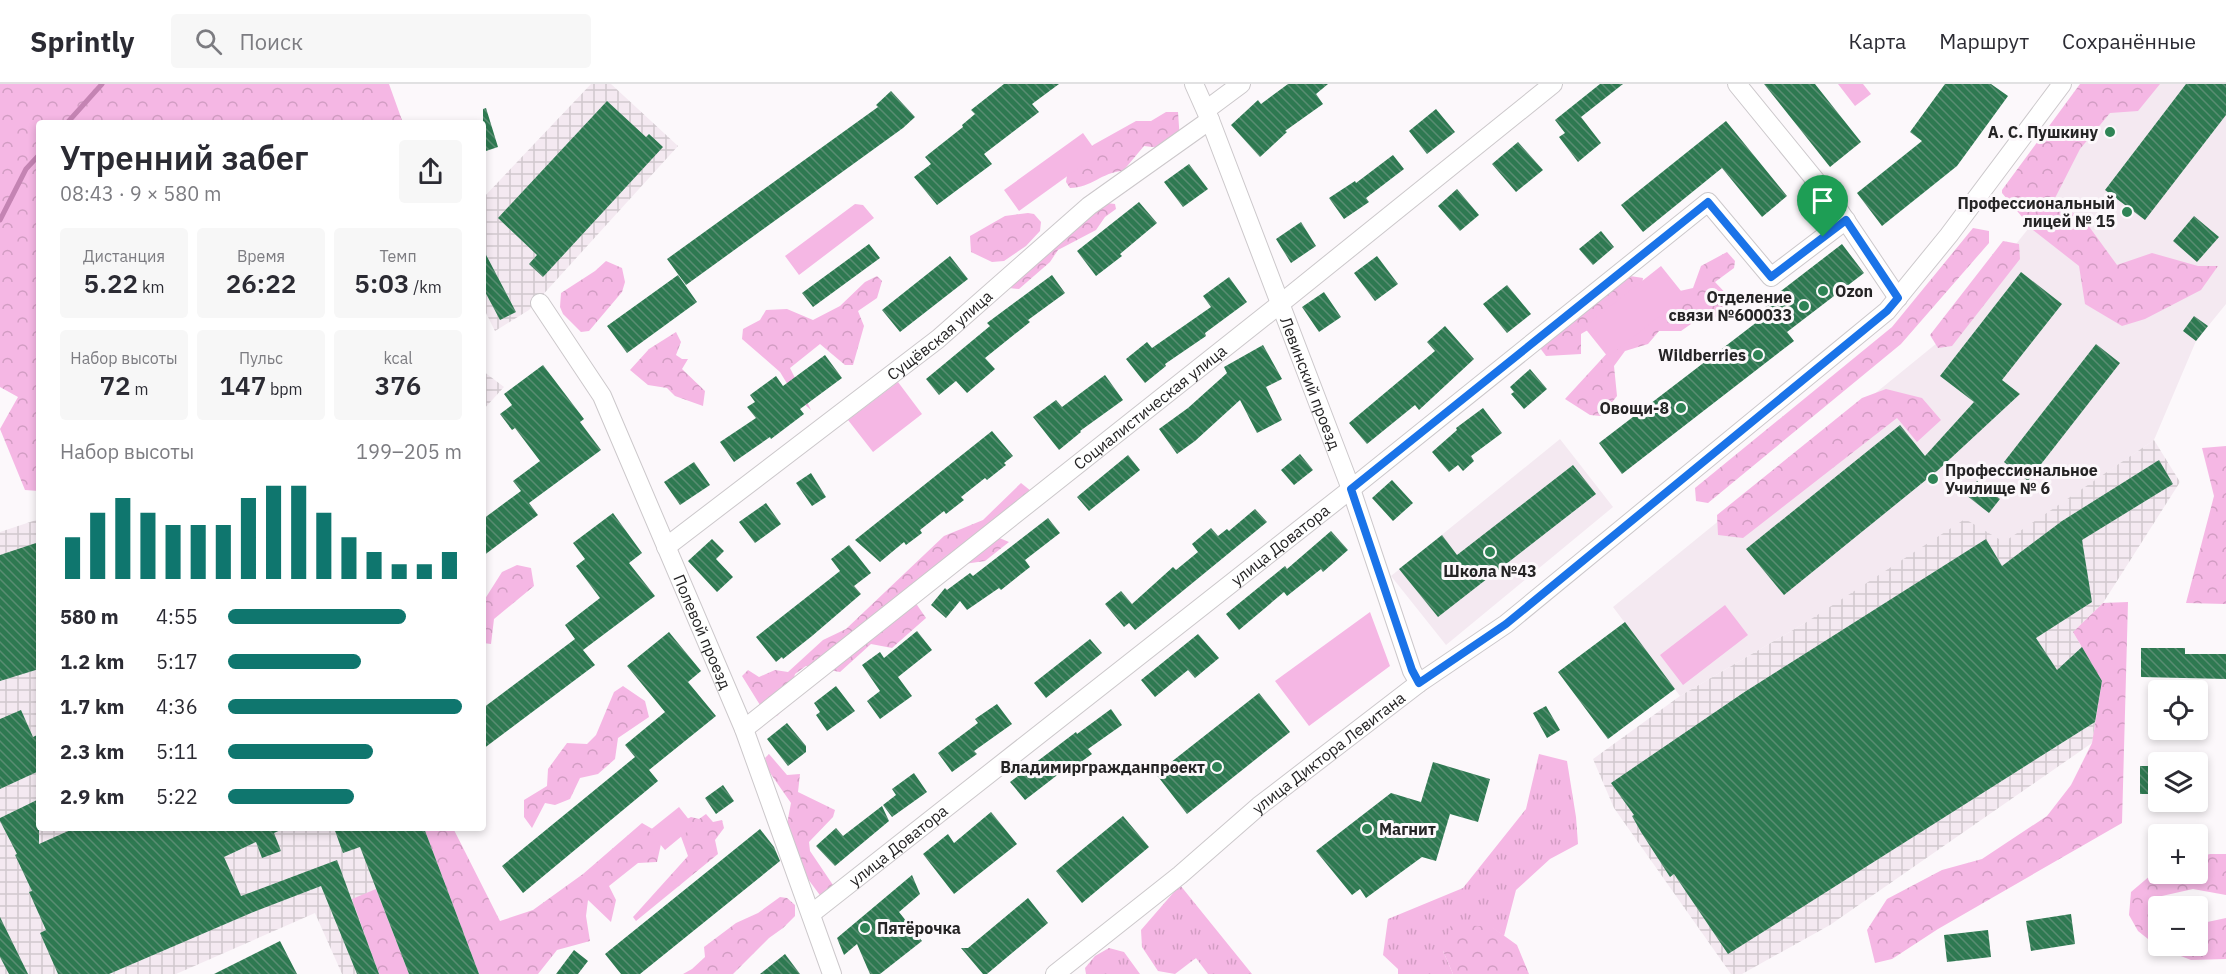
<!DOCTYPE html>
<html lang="ru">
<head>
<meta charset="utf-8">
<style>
  :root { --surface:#fff; --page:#f7f7f7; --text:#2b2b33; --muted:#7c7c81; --line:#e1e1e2; --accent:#0f766e }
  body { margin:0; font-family:"IBM Plex Sans",sans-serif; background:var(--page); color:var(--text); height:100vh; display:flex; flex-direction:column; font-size:22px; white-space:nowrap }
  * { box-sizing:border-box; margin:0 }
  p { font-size:20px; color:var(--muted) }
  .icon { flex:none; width:33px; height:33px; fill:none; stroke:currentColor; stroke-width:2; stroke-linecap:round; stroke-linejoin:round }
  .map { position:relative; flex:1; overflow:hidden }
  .drawer { position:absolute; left:36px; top:36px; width:450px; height:711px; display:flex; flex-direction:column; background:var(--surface); border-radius:6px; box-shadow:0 3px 9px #0003 }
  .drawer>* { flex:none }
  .controls { position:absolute; left:2148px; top:596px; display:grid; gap:12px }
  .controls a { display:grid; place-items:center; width:60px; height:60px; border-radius:6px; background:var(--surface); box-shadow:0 3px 9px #0003; font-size:30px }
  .pin { position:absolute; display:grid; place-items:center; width:51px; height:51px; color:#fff; margin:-62px -26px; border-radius:50% 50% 50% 0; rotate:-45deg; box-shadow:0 0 6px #0007 }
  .pin .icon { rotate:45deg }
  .round { display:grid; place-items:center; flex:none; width:63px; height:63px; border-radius:6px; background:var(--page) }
  .head { display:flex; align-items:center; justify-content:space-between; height:102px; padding:0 24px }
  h1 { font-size:33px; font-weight:600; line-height:45px }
  .figures { display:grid; grid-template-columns:repeat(3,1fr); gap:9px; height:102px; padding:6px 24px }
  .figures div { display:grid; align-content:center; border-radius:6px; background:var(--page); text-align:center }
  .figures b { font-size:26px; font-weight:600 }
  .figures small { font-size:16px; font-weight:400 }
  .figures p { font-size:16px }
  .chart { height:168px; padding:12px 24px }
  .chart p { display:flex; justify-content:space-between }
  .chart svg { width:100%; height:108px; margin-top:6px; stroke:var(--accent); stroke-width:6 }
  ul { padding:0 24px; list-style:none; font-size:20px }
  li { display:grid; grid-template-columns:96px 72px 1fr; align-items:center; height:45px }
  li i { height:15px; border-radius:8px; background:var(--accent) }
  header { display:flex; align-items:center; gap:36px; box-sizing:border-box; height:84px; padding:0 30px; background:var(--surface); border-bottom:2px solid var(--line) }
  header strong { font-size:28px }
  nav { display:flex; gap:33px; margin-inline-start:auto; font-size:21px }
  .search { width:420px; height:54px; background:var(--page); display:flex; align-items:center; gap:15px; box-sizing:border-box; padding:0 21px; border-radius:6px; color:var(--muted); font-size:22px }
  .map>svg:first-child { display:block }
</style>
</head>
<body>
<header>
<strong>Sprintly</strong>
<div class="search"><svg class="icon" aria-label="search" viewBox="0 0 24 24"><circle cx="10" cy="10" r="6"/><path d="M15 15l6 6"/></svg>Поиск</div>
<nav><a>Карта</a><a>Маршрут</a><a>Сохранённые</a></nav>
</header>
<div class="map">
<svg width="2226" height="890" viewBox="0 0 2226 890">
  <defs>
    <pattern id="industrial-grid" width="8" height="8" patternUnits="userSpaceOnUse" patternTransform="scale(1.5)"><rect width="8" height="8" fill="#f4e9f1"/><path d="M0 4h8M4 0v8" fill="none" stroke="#d1c8ce"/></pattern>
    <pattern id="grass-tufts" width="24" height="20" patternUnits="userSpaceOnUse" patternTransform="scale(1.5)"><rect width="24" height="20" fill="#f5b7e4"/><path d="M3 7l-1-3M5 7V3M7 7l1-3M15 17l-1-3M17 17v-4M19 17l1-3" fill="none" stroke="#d29dc3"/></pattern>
    <pattern id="forest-crowns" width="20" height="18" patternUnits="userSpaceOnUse" patternTransform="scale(1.5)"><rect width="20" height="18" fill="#f5b7e4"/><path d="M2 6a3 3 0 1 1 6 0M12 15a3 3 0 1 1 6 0" fill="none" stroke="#d29dc3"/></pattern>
    <pattern id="building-back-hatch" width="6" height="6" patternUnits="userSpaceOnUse" patternTransform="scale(1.5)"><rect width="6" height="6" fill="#2e7951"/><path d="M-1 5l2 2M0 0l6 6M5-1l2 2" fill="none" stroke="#598d72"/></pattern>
  </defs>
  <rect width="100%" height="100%" fill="#fcf8fb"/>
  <path fill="#f4e9f1" d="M2085 0H2226V220L2196 257 2154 356 2004 459 1805 539 1680 612 1613 523 1937 259 2036 135Z
    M1560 355 1613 423 1446 561 1391 492Z"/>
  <path fill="url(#industrial-grid)" d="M591 0H611L678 62 529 226 495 247 483 223V114Z
    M483 287 504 303 483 326Z
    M2154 356 2180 398 2103 519 2073 548 2102 597 2092 659 1830 841 1742 890H1731L1614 724 1593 675 1680 612 1805 539 1965 435 2004 458Z
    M39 435V744H424L479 890H342L315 829 176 890H0V448Z"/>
  <path fill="url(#grass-tufts)" d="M1539 670 1567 677 1576 733 1578 760 1550 775 1516 806 1504 852 1491 843 1443 867 1453 890H1398V885L1383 871 1388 835 1463 804 1526 725Z
    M1180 801 1252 890H1208L1196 874 1175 890 1158 887 1142 863 1141 846Z
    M1109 864 1124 868 1140 890H1086L1085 884 1095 872Z"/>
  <path fill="url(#forest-crowns)" d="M0 0H389L403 39H39V407L25 406 0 345 18 313 0 303Z
    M2080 0H2160L2138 27 2110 29 2080 65 2054 116 2085 137 2117 181 2152 169 2198 182H2218L2201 206 2145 235 2122 242 2085 220 2079 182 2033 146 2002 109V106Z
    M1166 28H1178L1180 57 1160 64 1144 62 1123 87C1102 88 1091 104 1070 104L1066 98 1068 85 1083 76 1093 61 1136 37H1151Z
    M1106 119 1115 120 1116 125 1105 133 1096 146 1058 166 1050 178 1019 205 1009 204Z
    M1028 129 1034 130 1041 138 1040 147 1026 162 1004 177 992 178 971 168 970 152 1005 132Z
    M1973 144 1989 147V159L1901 260 1708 419 1696 417 1695 404 1892 243Z
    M2003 157 2019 160 2020 175 1952 262 1938 264 1930 251Z
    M1727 168 1735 177 1734 184 1715 198 1733 217 1716 233 1691 240 1681 247H1659L1648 260 1625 267 1614 282 1617 312 1601 332 1590 331 1565 315 1610 266 1671 209 1693 204 1701 182Z
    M606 177 622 184 625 198 622 208 589 247 581 248 563 230 560 223 561 209 595 187Z
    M877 192 882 197 877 214 858 227 864 242 853 281H845L820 260 790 284 811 326 794 311 780 288 742 255 743 245 760 236 766 226 787 225 813 236 840 222 865 198Z
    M1630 192 1643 194C1642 220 1600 239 1581 250V270L1546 272 1540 264Z
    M676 248 681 258 676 271 682 275H688L682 285 705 307 703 322 675 312 667 304 648 301 630 286 649 265Z
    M1886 305 1922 314 1941 336 1917 358 1897 334 1743 454 1718 451 1717 431 1862 314Z
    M2226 362V520L2186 519 2214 412 2202 364Z
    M1021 399 1031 407 985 448 1009 458 985 477 964 480 915 518 926 534 892 564 871 560 840 588 806 582 795 590 787 621 777 632 765 629 742 592 748 586 759 593 775 586 788 588 823 556 846 545 944 452 983 436Z
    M517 481 531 484 534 502 494 535 491 560 483 559V518L502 488Z
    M2128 518 2122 739 1938 845 1892 875 1875 879 1867 846 1887 815 1942 786 1982 775 2047 732 2071 701 2092 659 2102 597 2073 548 2103 519Z
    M623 602 645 617 649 633 618 654 615 675 598 690 580 694 570 715 555 721 545 719 532 744 524 733V716L547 702 548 685 567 659 587 660 596 651 614 608Z
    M769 670 787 691 800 690 798 708 835 726 833 733 809 758 810 767 833 801 822 814 808 795 787 740 791 719 768 686 765 674Z
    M706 730 713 738 722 736 724 744 715 756 718 770 636 837 633 833 688 772 679 747 681 738 691 733 699 735Z
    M642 739 663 751 657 778 638 779 609 802 616 816 611 838 588 816 586 832 590 857 557 866 538 890H479L424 744H453L500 837 533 826 583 790Z
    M2210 770H2226V811L2193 805 2153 814 2154 828 2158 834V861H2198V840L2226 834V875L2191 876 2158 863 2138 847 2129 831 2131 808 2158 785V789H2198V773Z
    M376 805 409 890H379L352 815Z
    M780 813 787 814 795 821V832L783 844 769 854 733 890H683L692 885 705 873 704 863 736 839 758 829Z
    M1451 840 1492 843 1517 861 1529 890H1453L1443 867Z"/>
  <path fill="#f5b7e4" d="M1838 0H1863L1871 10 1855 22Z
    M1083 49 1098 70 1019 127 1004 106Z
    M855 120 863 121 874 134 799 191 785 172Z
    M1661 182 1685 212 1608 273 1584 243Z
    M898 298 922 330 873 368 848 336Z
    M1725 521 1748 551 1683 601 1660 571Z
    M1370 528 1390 582 1309 642 1275 597Z
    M679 723 694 742 665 766 649 747Z"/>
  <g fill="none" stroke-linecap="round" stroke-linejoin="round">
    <path stroke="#c484b3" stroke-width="5" d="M67 39 102 0
      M0 136 26 85 39 71"/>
  </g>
  <path fill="url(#building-back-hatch)" d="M1004 0H1059L1032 20 1039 28 984 70 992 80 937 121 914 93 931 80 925 73 963 43 962 41 975 30 971 26Z
    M1288 0H1328L1316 10 1323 20 1285 47 1287 48 1260 73 1231 41 1258 16 1261 20Z
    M1600 0H1623L1581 33 1601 59 1578 78 1559 53 1565 49 1555 36Z
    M1764 0H1815L1861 58 1830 83Z
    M1945 0H1991L2008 12 1957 82 1882 142 1857 109 1922 57 1910 48Z
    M2186 0H2226V31L2145 136 2105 106Z
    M891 7 915 33 903 44 686 201 667 175 878 23 876 21Z
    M607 17 646 53 649 50 663 63 543 193 529 180 537 171 498 134Z
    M486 24 498 63 483 68V25Z
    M1436 25 1455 48 1427 70 1409 47Z
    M1726 37 1787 112 1762 133 1722 84 1643 148 1621 121Z
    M1518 58 1543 86 1516 108 1492 80Z
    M1393 71 1404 85 1366 114 1369 118 1344 135 1329 114 1355 97 1356 99Z
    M1189 80 1208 105 1183 123 1164 98Z
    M1457 105 1479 131 1460 147 1438 122Z
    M1139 118 1157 139 1120 170 1122 172 1096 192 1077 167Z
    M2194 132 2219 153 2197 178 2173 157Z
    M1301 138 1316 162 1291 179 1276 155Z
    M1601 147 1614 163 1593 181 1579 165Z
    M869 160 880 174 813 223 802 209Z
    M1842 160 1864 189 1787 248 1794 257 1622 390 1599 359 1770 228 1764 220Z
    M483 165 516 228 500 236 483 204Z
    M950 172 968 195 900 248 882 226Z
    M1377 172 1398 200 1375 217 1354 189Z
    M2021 188 2062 220 2002 296 2020 310 1937 387 1784 511 1746 465 1900 341 1925 372 1974 318 1940 292Z
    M678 191 697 218 627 269 607 242Z
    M1052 191 1065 209 1028 236 1030 238 985 274 995 285 967 309 956 297 939 311 926 295 990 242 987 239Z
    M1229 193 1247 218 1205 249 1206 252 1165 280 1166 282 1145 299 1126 275 1147 258 1152 264 1211 223 1203 212Z
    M1507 201 1531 230 1507 249 1483 220Z
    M1324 208 1341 233 1319 248 1302 223Z
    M2194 232 2208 242 2196 257 2183 247Z
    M1445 242 1474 275 1419 326 1415 321 1367 360 1349 339 1435 267 1427 258Z
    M2096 260 2120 279 2028 397 2004 378Z
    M1263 261 1282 295 1266 303 1282 336 1257 349 1240 316 1195 357 1177 370 1159 345 1188 324 1227 289 1224 283Z
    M825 271 842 294 800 325 804 330 771 355 770 353 734 378 720 358 756 334 747 323 755 318 750 311 776 292 783 302Z
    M543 281 584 335 580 338 601 366 529 419 538 431 483 472V435L521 407 513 397 540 377 515 344 512 346 500 330 512 321 504 310Z
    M1530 285 1547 305 1524 325 1511 310 1514 308 1510 303Z
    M1105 291 1123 316 1080 347 1081 348 1059 366 1033 333 1056 316 1062 323Z
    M1483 324 1502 349 1471 372 1474 377 1463 387 1458 381 1449 388 1432 368 1457 346 1456 344Z
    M992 347 1013 372 1004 379 1006 381 987 396 985 394 961 413 964 416 946 430 944 427 920 446 922 449 906 461 904 458 880 478 855 456Z
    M1300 370 1313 386 1294 401 1281 386Z
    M1128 371 1140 386 1089 427 1077 413Z
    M2159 376 2173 400 2082 456 2092 518 2036 554 2057 586 2082 563 2102 597 2095 638 1728 870 1674 790 1670 793 1641 748 1632 732 1634 731 1611 699 1743 609 1986 455 2002 482 2062 437Z
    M694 378 710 401 680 421 664 398Z
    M1573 381 1596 410 1438 533 1399 485 1442 451 1457 471Z
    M811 389 826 413 812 422 796 399Z
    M1392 396 1413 419 1393 437 1372 414Z
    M1977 397 2000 415 1989 429 1966 411Z
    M766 419 781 440 755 459 739 438Z
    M1255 425 1267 438 1135 546 1129 539 1124 543 1105 520 1121 507 1132 520 1173 483 1176 486 1198 468 1192 460 1211 444 1218 452 1227 445 1229 447Z
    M613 429 642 469 629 479 655 512 583 566 595 581 483 665V624L575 555 565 541 600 514 576 482 585 475 573 459Z
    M1048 434 1060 449 1025 476 1030 483 1001 506 999 504 967 526 960 517 946 534 931 521 945 504 947 506 970 489 973 492Z
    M1331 447 1348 466 1323 488 1321 485 1287 512 1284 508 1239 546 1226 530 1285 482 1287 485Z
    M712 455 724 467 716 475 733 493 717 508 688 477Z
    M39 458V585L0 597V471Z
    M849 461 871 489 854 502 861 510 812 552 783 575 782 573 776 578 756 553 840 487 831 475Z
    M1625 538 1675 605 1608 655 1558 588Z
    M917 547 932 566 898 593 912 612 880 635 867 617 880 607 862 581 880 568 884 574Z
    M669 548 701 587 688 598 716 632 649 686 658 697 523 809 502 782 635 673 625 661 665 628 627 582Z
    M1198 550 1219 574 1195 594 1188 586 1155 613 1141 596Z
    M1090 555 1102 569 1046 614 1034 599Z
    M2141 564H2185V570H2226V595L2141 593Z
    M836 602 855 627 827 647 816 631 820 628 814 619Z
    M1259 609 1290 648 1187 730 1156 690Z
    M997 620 1012 640 974 667 977 670 952 688 938 669 978 639 975 635Z
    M1546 622 1560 646 1547 654 1533 629Z
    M1111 625 1122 641 1088 665 1092 670 1071 685 1069 682 1025 716 1010 698 1076 648 1077 650Z
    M21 626 33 653 39 650V687L0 705V635Z
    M787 639 806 662V668L788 682 767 655Z
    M1433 678 1490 695 1478 738 1450 730 1436 777 1422 773 1366 814 1360 805 1352 811 1316 767 1391 709 1421 718Z
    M2140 682H2158V710H2140Z
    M914 689 927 708 892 733 883 721 896 711 892 705Z
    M723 701 734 717 716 730 705 714Z
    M39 715V760L75 744H285L274 749 281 767 262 774 256 758 224 773 241 812 337 776 379 890H357L321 802 251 829 109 890H58L40 849 46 846 29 808 32 807 15 771 17 770 0 737V734Z
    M882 722 889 737 835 782 816 762 836 744 843 752Z
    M991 728 1017 760 954 810 923 770 948 750 954 759Z
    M1123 732 1149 763 1082 819 1056 787Z
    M334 744H424L479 890H409L360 763 343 769Z
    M760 745 774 763 780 777 640 890H621L605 870Z
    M912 791 920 810 899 828 922 857 880 890H870L857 860 844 871 837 854Z
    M1028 814 1048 839 987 890H983L961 864H968Z
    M2071 830 2075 860 2031 867 2026 837Z
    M0 833 28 890H9L0 873Z
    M1988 846 1991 873 1947 878 1944 851Z
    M280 857 297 890H214Z
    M574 866 588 877 578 890H556Z
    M785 870 800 890H760Z"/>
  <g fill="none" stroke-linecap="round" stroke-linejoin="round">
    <g stroke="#ccc8cb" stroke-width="20">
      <g id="minor">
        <path id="s1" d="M1194 0 1210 36 1351 405 1412 587 1419 599"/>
        <path d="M1737 0 1834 119 1898 214"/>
        <path d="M1206 26 1241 0"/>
        <path id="s2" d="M540 219 602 312 744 645 832 890"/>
        <path id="s3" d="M666 463 938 255 1089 122 1210 36"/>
        <path id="s4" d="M744 645 1280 220 1553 0"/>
        <path id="s5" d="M811 830 1351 405 1708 118 1771 193 1846 136"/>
        <path id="s6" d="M1055 890 1180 791 1259 722 1419 599 1506 540 1887 227 1949 151 2062 0"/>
      </g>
    </g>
    <use href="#minor" stroke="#fff" stroke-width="18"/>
  </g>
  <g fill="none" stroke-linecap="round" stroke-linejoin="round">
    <g stroke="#fff" stroke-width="12">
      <path id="route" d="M1708 118 1771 193 1846 136 1898 214 1887 227 1506 540 1419 599 1412 586 1351 405Z"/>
    </g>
    <use href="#route" stroke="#1a73e8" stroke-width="8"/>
  </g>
  <g fill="#2f8456" stroke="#fcf8fb" stroke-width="2">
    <circle cx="2110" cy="48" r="6"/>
    <circle cx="2127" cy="128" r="6"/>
    <circle cx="1823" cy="207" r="6"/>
    <circle cx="1804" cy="222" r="6"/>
    <circle cx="1758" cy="271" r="6"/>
    <circle cx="1681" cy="324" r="6"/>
    <circle cx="1933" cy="395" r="6"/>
    <circle cx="1490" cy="468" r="6"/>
    <circle cx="1217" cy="683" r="6"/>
    <circle cx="1367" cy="745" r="6"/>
    <circle cx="865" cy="844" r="6"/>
  </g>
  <g text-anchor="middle" stroke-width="6" stroke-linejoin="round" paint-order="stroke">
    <g font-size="16" font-weight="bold" fill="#252425" stroke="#fcf8fb" text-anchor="end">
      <text x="2098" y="54">А. С. Пушкину</text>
      <text x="2115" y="125">Профессиональный<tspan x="2115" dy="18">лицей № 15</tspan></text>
      <text x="1835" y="213" text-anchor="start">Ozon</text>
      <text x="1792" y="219">Отделение<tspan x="1792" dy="18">связи №600033</tspan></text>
      <text x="1746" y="277">Wildberries</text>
      <text x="1669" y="330">Овощи-8</text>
      <text x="1945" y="392" text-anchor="start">Профессиональное<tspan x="1945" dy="18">Училище № 6</tspan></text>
      <text x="1490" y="493" text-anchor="middle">Школа №43</text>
      <text x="1205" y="689">Владимиргражданпроект</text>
      <text x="1379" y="751" text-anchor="start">Магнит</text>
      <text x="877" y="850" text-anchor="start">Пятёрочка</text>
    </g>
    <g font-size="16" fill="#252425" stroke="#fcf8fb">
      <text dy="6" stroke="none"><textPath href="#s3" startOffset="346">Сущёвская улица</textPath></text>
      <text dy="6" stroke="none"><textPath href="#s1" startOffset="321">Левинский проезд</textPath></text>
      <text dy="6" stroke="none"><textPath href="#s4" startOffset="518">Социалистическая улица</textPath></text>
      <text dy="6" stroke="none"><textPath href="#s5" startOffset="597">улица Доватора</textPath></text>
      <text dy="6" stroke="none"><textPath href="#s2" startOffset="368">Полевой проезд</textPath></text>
      <text dy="6" stroke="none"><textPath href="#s6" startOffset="352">улица Диктора Левитана</textPath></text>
      <text dy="6" stroke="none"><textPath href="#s5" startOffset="111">улица Доватора</textPath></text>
    </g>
  </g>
</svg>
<div class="controls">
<a><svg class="icon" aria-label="locate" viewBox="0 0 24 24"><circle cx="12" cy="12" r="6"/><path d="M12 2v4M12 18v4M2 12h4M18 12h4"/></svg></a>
<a><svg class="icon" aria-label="layers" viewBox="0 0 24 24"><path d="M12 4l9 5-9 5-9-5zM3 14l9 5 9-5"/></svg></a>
<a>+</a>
<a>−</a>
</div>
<div class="pin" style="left:1823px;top:153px;background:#1e9e55"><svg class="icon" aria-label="arrive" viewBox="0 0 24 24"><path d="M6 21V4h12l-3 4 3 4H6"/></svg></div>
<section class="drawer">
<div class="head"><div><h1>Утренний забег</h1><p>08:43 · 9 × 580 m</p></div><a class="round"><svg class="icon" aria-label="share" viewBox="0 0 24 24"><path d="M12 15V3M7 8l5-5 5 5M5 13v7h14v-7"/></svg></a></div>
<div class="figures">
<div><p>Дистанция</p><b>5.22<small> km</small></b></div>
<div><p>Время</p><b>26:22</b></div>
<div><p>Темп</p><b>5:03<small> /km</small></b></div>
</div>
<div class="figures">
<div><p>Набор высоты</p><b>72<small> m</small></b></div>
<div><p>Пульс</p><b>147<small> bpm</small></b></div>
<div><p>kcal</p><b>376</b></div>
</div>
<div class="chart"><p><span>Набор высоты</span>199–205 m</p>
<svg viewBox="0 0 160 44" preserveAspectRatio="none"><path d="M5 44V27M15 44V17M25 44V11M35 44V17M45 44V22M55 44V22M65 44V22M75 44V11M85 44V6M95 44V6M105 44V17M115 44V27M125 44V33M135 44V38M145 44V38M155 44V33"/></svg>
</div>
<ul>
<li><b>580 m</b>4:55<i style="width:76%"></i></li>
<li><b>1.2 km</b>5:17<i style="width:57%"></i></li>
<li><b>1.7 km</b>4:36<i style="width:100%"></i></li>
<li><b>2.3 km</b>5:11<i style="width:62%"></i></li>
<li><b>2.9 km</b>5:22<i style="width:54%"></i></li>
</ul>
</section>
</div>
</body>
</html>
